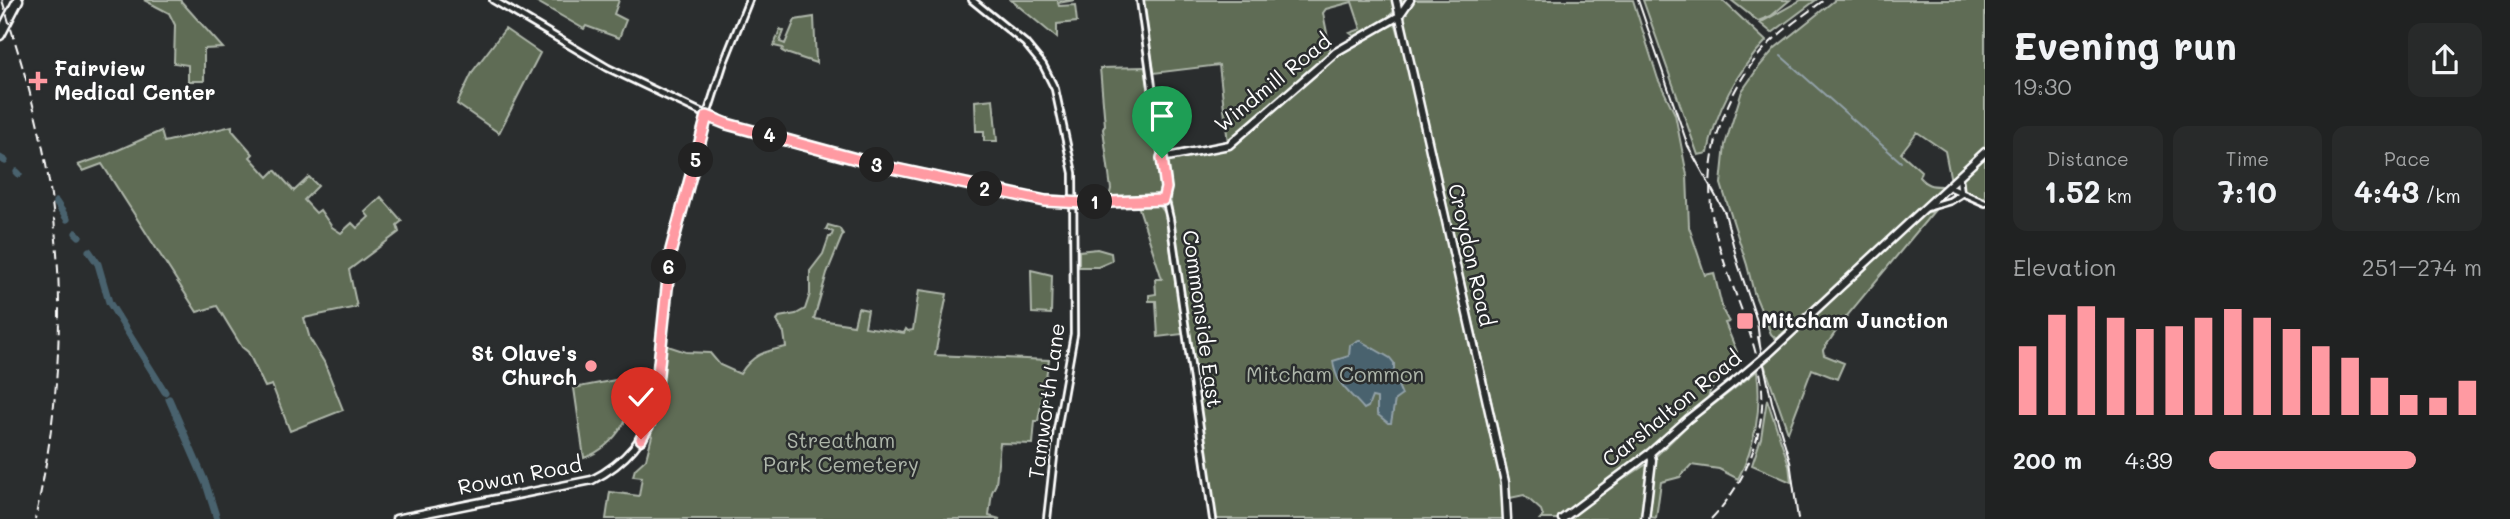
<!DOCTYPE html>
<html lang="en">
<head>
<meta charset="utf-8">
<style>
  :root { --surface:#202222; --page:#282a2a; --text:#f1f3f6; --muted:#a2a4a5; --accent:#ff9aa2 }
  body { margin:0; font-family:Mali,sans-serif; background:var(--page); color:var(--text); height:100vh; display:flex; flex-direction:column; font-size:26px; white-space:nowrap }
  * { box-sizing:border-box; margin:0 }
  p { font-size:23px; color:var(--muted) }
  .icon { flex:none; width:38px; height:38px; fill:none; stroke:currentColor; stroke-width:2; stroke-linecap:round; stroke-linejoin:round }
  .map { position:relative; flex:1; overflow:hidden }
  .sheet { display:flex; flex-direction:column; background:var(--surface); width:525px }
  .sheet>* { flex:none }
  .pin { position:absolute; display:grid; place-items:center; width:60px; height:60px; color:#fff; margin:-72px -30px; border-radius:50% 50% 50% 0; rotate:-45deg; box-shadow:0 0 7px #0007 }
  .pin .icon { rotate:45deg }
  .km { position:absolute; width:35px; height:35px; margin:-18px; border-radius:50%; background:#222; color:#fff; font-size:19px; line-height:35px; text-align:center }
  .round { display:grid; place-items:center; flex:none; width:74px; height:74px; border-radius:14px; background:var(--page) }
  .head { display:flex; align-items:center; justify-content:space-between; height:119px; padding:0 28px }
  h1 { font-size:38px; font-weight:700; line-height:52px }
  .stats { display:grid; grid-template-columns:repeat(3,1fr); gap:10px; height:119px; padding:7px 28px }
  .stats div { display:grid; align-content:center; border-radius:14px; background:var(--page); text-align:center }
  .stats b { font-size:30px; font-weight:700 }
  .stats small { font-size:19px; font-weight:400 }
  .stats p { font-size:19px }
  .chart { height:196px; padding:14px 28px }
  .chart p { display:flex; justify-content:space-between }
  .chart svg { width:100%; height:126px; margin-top:7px; stroke:var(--accent); stroke-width:6 }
  ul { padding:0 28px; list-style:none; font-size:23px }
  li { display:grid; grid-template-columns:112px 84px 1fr; align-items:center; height:52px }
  li i { height:18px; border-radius:9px; background:var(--accent) }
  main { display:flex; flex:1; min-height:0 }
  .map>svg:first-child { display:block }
</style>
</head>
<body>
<main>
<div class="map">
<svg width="1985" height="519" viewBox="0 0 1985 519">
  <rect width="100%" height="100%" fill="#2a2d2e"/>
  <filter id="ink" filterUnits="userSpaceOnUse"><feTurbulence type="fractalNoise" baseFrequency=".0143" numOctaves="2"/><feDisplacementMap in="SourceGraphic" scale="14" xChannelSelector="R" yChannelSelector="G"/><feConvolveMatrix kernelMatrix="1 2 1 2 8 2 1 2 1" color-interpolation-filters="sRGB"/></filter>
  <g filter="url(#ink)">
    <path fill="#5e6c54" stroke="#aeb6aa" stroke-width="2" d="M144 0H180L223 48 204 49V81H188V65L174 63 175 25 169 13Z
      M534 0H619L614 14 626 20 619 38 586 26 584 29Z
      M1011 0H1075L1058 3 1059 6 1075 5 1077 22 1057 24V38Z
      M1143 0H1406L1388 17 1356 37 1350 33 1361 29 1352 2 1326 9 1323 13 1331 53 1228 143 1219 65 1154 73Z
      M1413 0H1633L1658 79 1675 114 1687 175 1689 227 1705 275 1714 273 1723 311 1729 322 1725 323 1737 352 1711 389 1707 400 1651 450 1592 492 1558 519H1540L1543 516 1541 510 1524 495 1510 498 1506 466 1404 18Z
      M1643 0H1722L1766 41C1737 71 1715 112 1708 153L1698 155Z
      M1731 0H1790L1771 16 1758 21Z
      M1801 0H1816L1772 33 1760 23Z
      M1835 0H1985V147L1951 181 1945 151 1917 132 1901 153 1921 171 1919 177C1926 185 1931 186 1941 186L1942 188 1873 255 1776 339 1771 334 1754 293 1747 265 1721 184 1725 145 1742 91 1758 68 1775 48Z
      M814 17 816 63 786 53 782 51 783 48 774 46 780 29 784 31 780 42 785 44 795 20Z
      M1394 24 1396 25 1407 64 1499 473 1504 507H1502L1503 519H1215L1165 161 1170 158 1227 148 1338 52Z
      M505 29 540 53 499 133 457 104 473 71Z
      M1145 67 1162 182 1161 193 1157 196 1109 197 1111 189 1103 129 1105 125 1100 68Z
      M993 99 997 141H984V131H976L975 101Z
      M232 126V130L253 154 250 157 268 177 275 170 294 191 309 177 318 186 304 200 316 213 320 210 332 227 341 233 352 223 357 228 369 217 365 212 381 197 402 221 397 225 399 232 349 270 357 307 304 318 310 339 324 362 343 410 290 431 272 385 265 387 248 352 242 347 217 306 197 312 102 164 83 171 78 165 107 155 161 131 164 142Z
      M1985 158V200L1964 191 1963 178Z
      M1138 205H1159L1165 213 1183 334 1158 337 1156 301H1149V295L1156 294 1155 279H1162Z
      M1934 211 1846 317 1823 350 1824 355 1844 363 1837 379 1812 369 1788 432 1764 364 1925 213Z
      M828 225 839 228 843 234 827 273 814 319 854 325 858 308 868 310 865 327 904 333 906 329 908 331 913 330 919 290 947 294 935 355 1049 360 1038 421H1035L1033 444 1000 443 996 484 992 492 989 516 1000 519H606L610 492 639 496 642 477 633 476 635 469 646 459 652 436 650 433 662 401 665 345 686 352 710 353 720 365 740 374C752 355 764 351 786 347L784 333 777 321 779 317 796 314 805 309 810 294V271L823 254 829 237H831L833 232 826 229Z
      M1097 249 1111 253 1112 261 1098 267H1079V251Z
      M1031 270 1052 275 1051 314 1032 313Z
      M1757 371C1762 408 1755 447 1738 479L1719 469 1691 465 1680 477 1661 482 1656 518 1648 517 1656 456 1690 423Z
      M636 376C637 410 617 446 584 458L574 388Z
      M1767 399 1789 465 1791 482 1752 465 1761 438Z
      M1650 462 1642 519H1568L1594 498Z"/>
    <path fill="#49626e" stroke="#92a1a8" stroke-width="2" d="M1359 340 1390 358 1394 363V376L1402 395 1395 400 1391 423H1388L1377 414V398L1372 397 1368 407 1364 409C1350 392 1336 386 1333 361L1349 356 1350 345Z"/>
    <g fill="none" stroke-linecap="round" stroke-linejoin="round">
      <path stroke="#92a1a8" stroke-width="2" d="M1781 56 1901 162"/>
      <path stroke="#49626e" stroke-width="7" d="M0 158 5 161
        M17 172 19 174
        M56 202 67 219
        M76 233 79 236
        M89 251 98 264 109 302 165 392
        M169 399 206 484 217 519"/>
      <g stroke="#fff" stroke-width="10">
        <path id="minor" d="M493 0 608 68 707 115 723 65 749 0
          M972 0 1025 43 1043 65 1055 89 1073 173 1074 334 1057 430 1047 519
          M1140 0 1162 158
          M1959 177 1961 193
          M1949 187 1985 203
          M1163 200 1167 206 1170 219 1213 519
          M1926 208 1950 201 1961 194"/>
      </g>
      <g stroke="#fff" stroke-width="11">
        <path id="major" d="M1396 0 1505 482 1507 519
          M1768 354 1985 152
          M396 519 592 480C624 464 649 437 655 402L671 250 707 115 727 124 882 166 1045 200 1082 203 1163 200 1166 188 1162 158 1229 145 1336 52 1399 16 1410 0
          M1562 519 1650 453 1688 419 1743 375
          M1645 519 1652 460 1650 453"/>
      </g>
      <g stroke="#fff" stroke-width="13">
        <path id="highway" d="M0 35 18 0"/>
      </g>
      <use href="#minor" stroke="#2a2d2e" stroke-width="4.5"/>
      <use href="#major" stroke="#2a2d2e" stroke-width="6"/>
      <use href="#highway" stroke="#2a2d2e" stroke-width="8"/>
      <path stroke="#fff" stroke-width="2" d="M1638 0 1688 146 1725 213 1738 264 1757 321 1760 346
        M1758 337 1772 402 1790 461 1798 519"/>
      <path stroke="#fff" stroke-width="2" stroke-dasharray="10 5" stroke-linecap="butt" d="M2 0C17 48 32 95 42 144 68 268 63 395 35 519
        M1711 519C1749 480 1771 422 1759 367 1749 320 1726 277 1715 230 1700 167 1721 99 1762 51 1780 31 1803 16 1824 0"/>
      <g stroke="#fff" stroke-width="11" stroke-linecap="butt">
        <path id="major-bridge" d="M1743 375 1768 354"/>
      </g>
      <use href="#major-bridge" stroke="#2a2d2e" stroke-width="6"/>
    </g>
  </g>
  <g fill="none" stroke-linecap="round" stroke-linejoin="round" filter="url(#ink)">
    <g stroke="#fff" stroke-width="14">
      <path id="route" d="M641 439 649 424 655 402 671 250 707 116 727 124 882 166 1045 201 1084 203 1163 200 1166 188 1162 158"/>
    </g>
    <use href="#route" stroke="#ff9aa2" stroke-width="9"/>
  </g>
  <g fill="#ff9aa2" stroke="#2a2d2e" stroke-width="2.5">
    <path d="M34.5 70.5h7v7h7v7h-7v7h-7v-7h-7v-7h7z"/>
    <rect x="1736" y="312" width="18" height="18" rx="3.5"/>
    <circle cx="591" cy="366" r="7"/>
  </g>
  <g text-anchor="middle" stroke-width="5" stroke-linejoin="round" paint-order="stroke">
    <g font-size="21" font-weight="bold" fill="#fff" stroke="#2a2d2e" text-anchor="start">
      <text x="54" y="76">Fairview<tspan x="54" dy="24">Medical Center</tspan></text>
      <text x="1761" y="328">Mitcham Junction</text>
      <text x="577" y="361" text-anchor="end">St Olave's<tspan x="577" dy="24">Church</tspan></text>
    </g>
    <g font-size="21" fill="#fff" stroke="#2a2d2e">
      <text transform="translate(1273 83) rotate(-39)" y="7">Windmill Road</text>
      <text transform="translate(1471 255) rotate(77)" y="7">Croydon Road</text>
      <text transform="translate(1202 319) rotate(82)" y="7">Commonside East</text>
      <text transform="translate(1047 401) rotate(-82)" y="7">Tamworth Lane</text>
      <text transform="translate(1672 409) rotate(-39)" y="7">Carshalton Road</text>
      <text transform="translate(520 476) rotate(-11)" y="7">Rowan Road</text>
    </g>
    <g font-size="21" fill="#aeb6aa" stroke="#2a2d2e">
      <text x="1335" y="382">Mitcham Common</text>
      <text x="841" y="448">Streatham<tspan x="841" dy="24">Park Cemetery</tspan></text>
    </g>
  </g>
</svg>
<div class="pin" style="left:1162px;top:158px;background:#1e9e55"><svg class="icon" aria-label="arrive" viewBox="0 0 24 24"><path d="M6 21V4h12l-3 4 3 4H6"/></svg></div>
<div class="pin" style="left:641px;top:439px;background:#d93025"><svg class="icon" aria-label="check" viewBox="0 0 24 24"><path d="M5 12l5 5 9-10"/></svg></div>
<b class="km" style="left:1095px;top:202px">1</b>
<b class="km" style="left:985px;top:189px">2</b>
<b class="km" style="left:877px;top:165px">3</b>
<b class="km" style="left:770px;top:135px">4</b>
<b class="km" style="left:696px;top:160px">5</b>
<b class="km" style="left:669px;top:267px">6</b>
</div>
<section class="sheet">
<div class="head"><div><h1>Evening run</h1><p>19:30</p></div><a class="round"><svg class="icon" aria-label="share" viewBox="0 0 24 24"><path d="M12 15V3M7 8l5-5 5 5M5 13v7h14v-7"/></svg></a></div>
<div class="stats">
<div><p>Distance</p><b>1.52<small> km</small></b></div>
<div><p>Time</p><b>7:10</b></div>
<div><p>Pace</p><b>4:43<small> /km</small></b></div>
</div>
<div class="chart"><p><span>Elevation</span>251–274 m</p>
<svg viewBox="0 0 160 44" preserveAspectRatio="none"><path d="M5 44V20M15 44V9M25 44V6M35 44V10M45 44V14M55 44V13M65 44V10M75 44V7M85 44V10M95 44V14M105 44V20M115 44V24M125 44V31M135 44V37M145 44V38M155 44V32"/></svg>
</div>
<ul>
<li><b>200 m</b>4:39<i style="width:76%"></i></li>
</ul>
</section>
</main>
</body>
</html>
